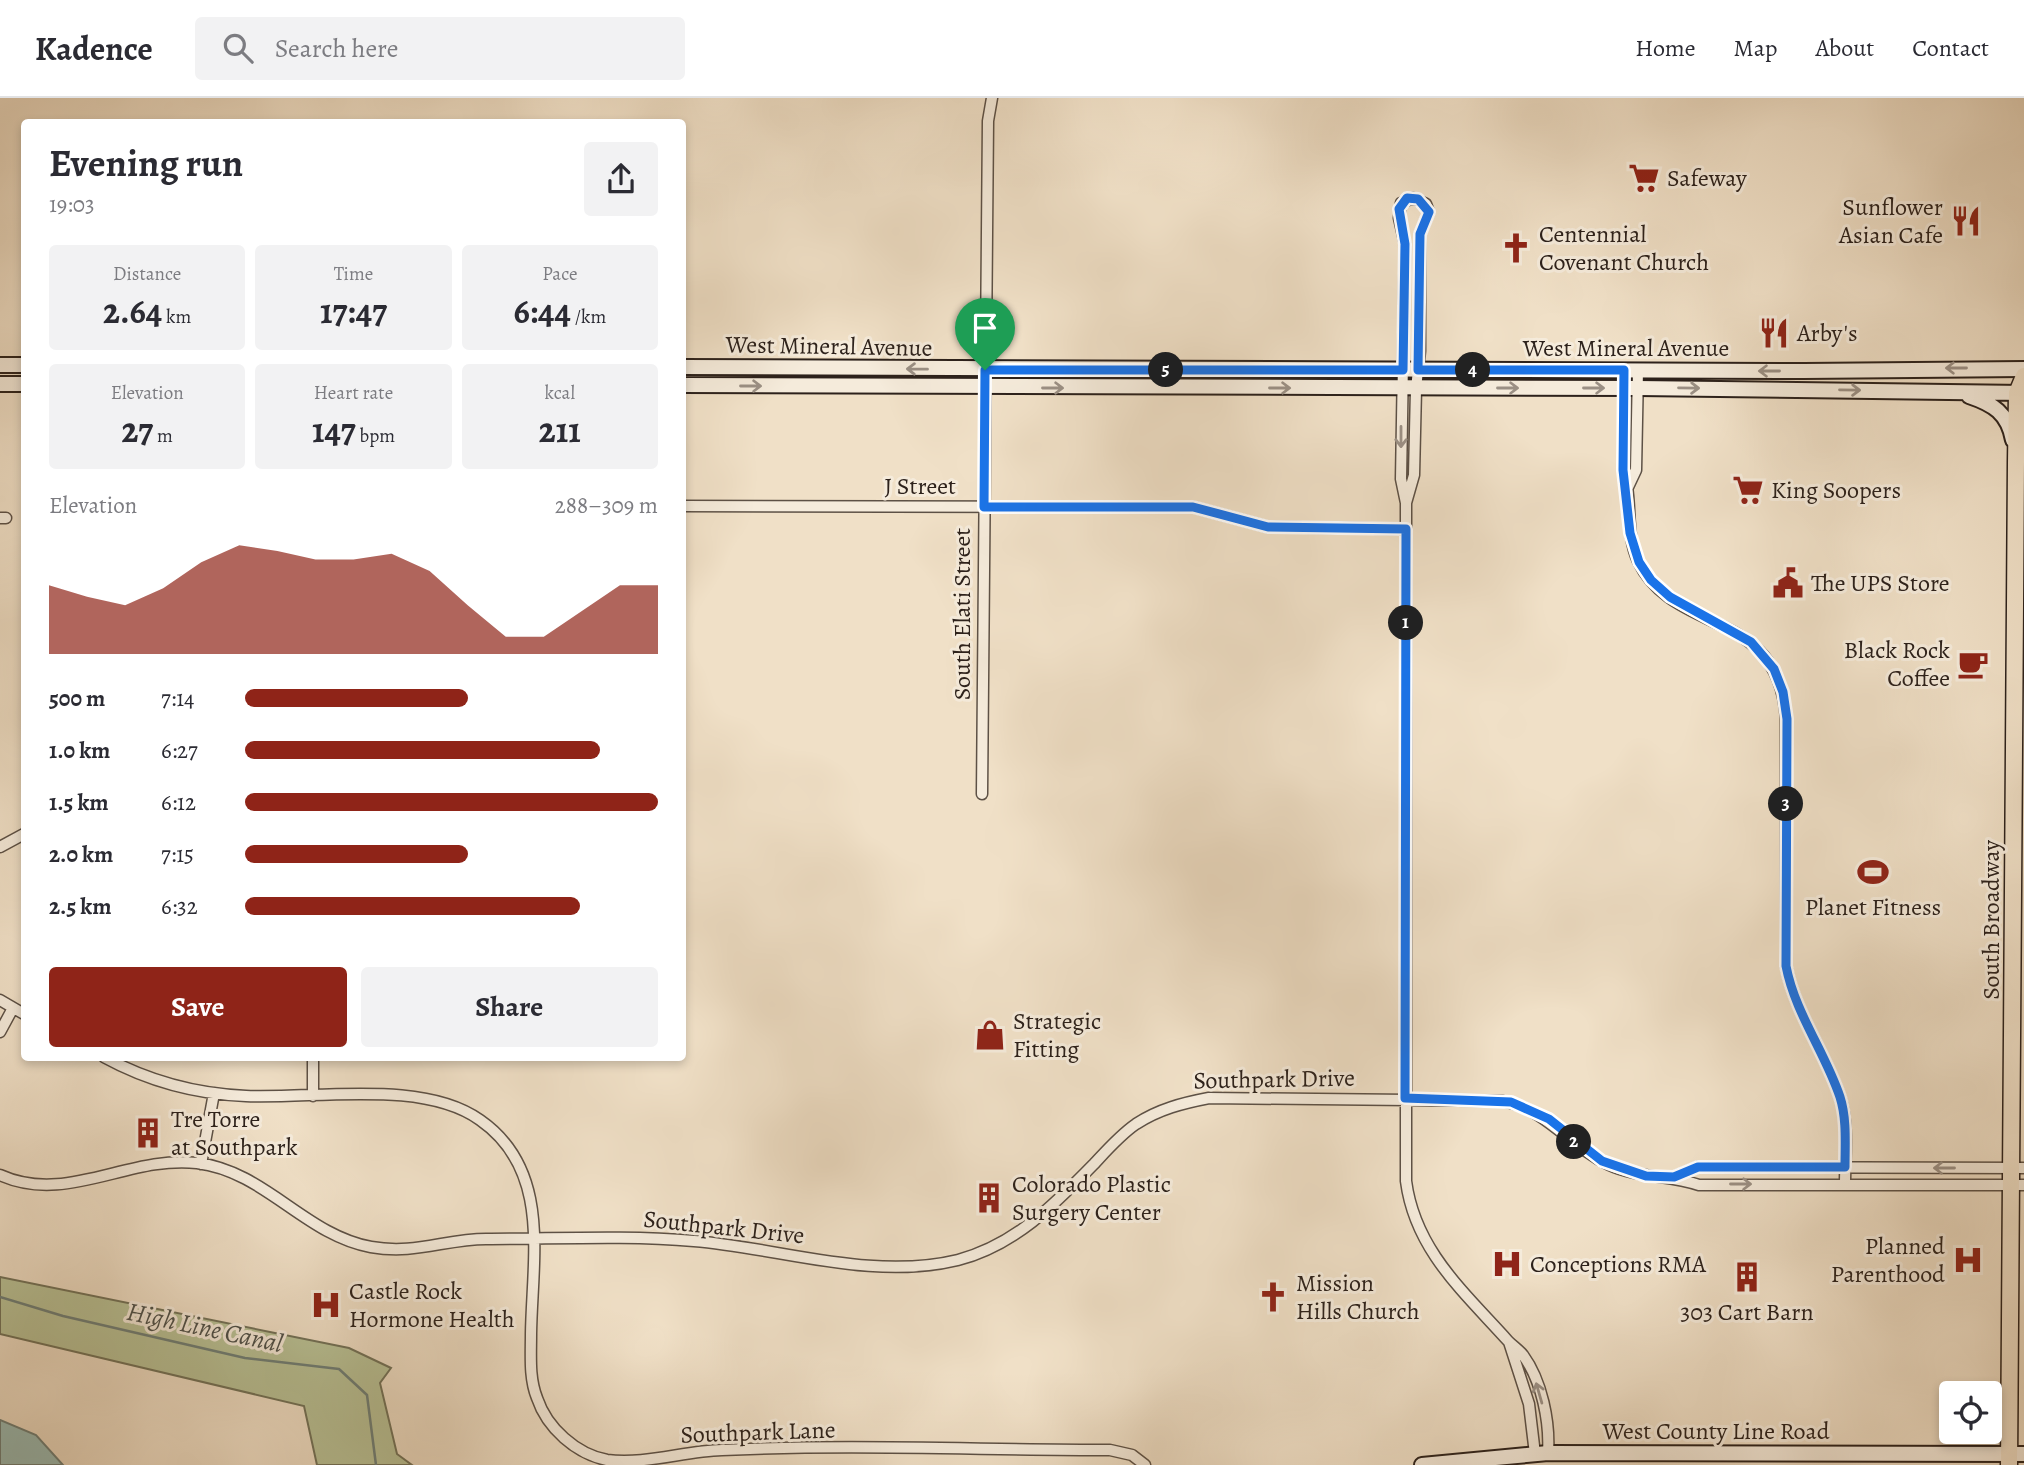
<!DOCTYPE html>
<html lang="en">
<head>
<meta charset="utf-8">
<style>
  :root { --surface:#fff; --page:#f2f2f3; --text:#2b2b33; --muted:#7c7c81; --line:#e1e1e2; --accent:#8f2418 }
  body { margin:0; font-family:Alegreya,serif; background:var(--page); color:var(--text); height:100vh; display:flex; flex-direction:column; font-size:26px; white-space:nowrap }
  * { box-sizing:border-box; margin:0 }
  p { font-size:23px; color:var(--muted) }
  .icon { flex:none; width:38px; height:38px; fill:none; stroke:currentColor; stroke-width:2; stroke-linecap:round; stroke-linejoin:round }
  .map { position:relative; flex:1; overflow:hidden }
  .details { position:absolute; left:21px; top:21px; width:665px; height:942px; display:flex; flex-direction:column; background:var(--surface); border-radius:7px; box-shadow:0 4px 10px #0003 }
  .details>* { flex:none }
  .buttons { position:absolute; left:1939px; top:1283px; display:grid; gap:14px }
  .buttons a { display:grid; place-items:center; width:63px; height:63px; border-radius:7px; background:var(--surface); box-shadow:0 4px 10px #0003; font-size:35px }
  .pin { position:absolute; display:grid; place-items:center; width:60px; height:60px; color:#fff; margin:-72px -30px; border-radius:50% 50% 50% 0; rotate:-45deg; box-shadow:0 0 7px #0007 }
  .pin .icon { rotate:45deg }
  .km { position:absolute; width:35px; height:35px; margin:-18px; border-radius:50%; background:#222; color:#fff; font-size:19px; line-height:35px; text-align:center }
  .round { display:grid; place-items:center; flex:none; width:74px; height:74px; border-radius:7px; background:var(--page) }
  .summary { display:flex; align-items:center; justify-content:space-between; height:119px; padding:0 28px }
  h1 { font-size:38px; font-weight:700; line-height:52px }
  .figures { display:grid; grid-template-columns:repeat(3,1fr); gap:10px; height:119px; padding:7px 28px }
  .figures div { display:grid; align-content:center; border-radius:7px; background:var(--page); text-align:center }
  .figures b { font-size:35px; font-weight:700 }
  .figures small { font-size:19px; font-weight:400 }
  .figures p { font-size:19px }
  .chart { height:196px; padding:14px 28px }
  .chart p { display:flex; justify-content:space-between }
  .chart svg { width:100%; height:126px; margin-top:7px; fill:var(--accent); opacity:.7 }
  .action { display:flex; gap:14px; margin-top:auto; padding:14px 28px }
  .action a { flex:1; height:80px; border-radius:7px; background:var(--accent); color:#fff; font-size:28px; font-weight:700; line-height:80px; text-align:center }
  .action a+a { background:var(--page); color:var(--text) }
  ul { padding:0 28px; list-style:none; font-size:23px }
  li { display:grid; grid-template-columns:112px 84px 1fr; align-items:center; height:52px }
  li i { height:18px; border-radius:9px; background:var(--accent) }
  header { display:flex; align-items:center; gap:42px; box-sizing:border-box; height:98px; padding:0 35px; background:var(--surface); border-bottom:2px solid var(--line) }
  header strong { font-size:33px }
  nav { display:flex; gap:38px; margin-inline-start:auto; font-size:24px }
  .search { width:490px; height:63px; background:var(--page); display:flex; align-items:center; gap:18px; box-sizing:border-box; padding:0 24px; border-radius:7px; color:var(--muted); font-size:26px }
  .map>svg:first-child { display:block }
</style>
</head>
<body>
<header>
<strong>Kadence</strong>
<div class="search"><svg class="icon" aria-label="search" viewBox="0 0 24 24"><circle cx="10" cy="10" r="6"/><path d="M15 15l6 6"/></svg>Search here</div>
<nav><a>Home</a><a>Map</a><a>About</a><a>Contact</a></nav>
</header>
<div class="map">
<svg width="2024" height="1367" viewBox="0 0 2024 1367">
  <rect width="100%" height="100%" fill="#f0e0c7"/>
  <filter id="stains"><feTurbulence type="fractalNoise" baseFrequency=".00286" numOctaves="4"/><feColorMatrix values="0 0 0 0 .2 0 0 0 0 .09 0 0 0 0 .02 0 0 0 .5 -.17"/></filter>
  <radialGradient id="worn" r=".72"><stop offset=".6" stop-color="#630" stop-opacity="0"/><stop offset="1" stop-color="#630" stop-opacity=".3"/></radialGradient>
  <path fill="#b8c297" stroke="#727259" stroke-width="2" d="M0 1179 349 1250 391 1270 380 1285 397 1356 412 1367H317L304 1308 0 1236Z"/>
  <path fill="#9abdb6" stroke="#6e7f78" stroke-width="2" d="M0 1322 36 1337 63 1367H0Z"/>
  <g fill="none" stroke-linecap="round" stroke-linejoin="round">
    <path stroke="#6e7f78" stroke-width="2.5" d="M0 1199 63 1218 245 1260 339 1271 367 1297 376 1367"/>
    <g stroke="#5d5146" stroke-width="13">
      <path id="street" d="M1624 272C1624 311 1622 350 1627 389 1631 414 1627 439 1638 463 1674 539 1779 508 1786 621V868C1795 915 1825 954 1840 999 1849 1026 1845 1058 1845 1086
        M1628 389 1636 372 1638 272
        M1406 405 1414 377 1416 291 1420 253V136L1429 114 1426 106 1413 100 1401 105 1399 120 1405 146 1401 381 1406 405V1083C1415 1152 1464 1194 1508 1243 1513 1248 1519 1252 1523 1257 1542 1283 1550 1324 1548 1355
        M682 408 1193 409 1268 429 1406 431
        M0 420H6
        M982 696 988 23 992 0
        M0 749 24 736
        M0 902 24 916
        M0 934 13 910
        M104 959C148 983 197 996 246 998 316 1001 423 981 480 1022 552 1072 532 1161 531 1236 531 1258 529 1280 537 1300 547 1330 576 1356 607 1362 645 1367 684 1353 722 1352 851 1346 981 1352 1110 1352L1132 1357 1145 1367
        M313 959V998
        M201 1066 214 995
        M0 1077C66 1107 129 1057 197 1065 265 1073 305 1137 371 1149 415 1157 445 1141 486 1141 555 1141 625 1137 694 1143 780 1150 872 1183 958 1162 1015 1147 1054 1107 1094 1066 1107 1052 1120 1037 1136 1026 1159 1011 1183 1005 1209 1000L1503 1003C1548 1012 1569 1048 1609 1067 1637 1080 1669 1077 1699 1087H2024
        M1674 1079 1698 1069 2024 1070
        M1509 1244 1529 1306 1535 1356"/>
    </g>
    <g stroke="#2c211b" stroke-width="18">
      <path id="secondary" d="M0 267H24
        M682 269 1804 273 2024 271
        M0 286H24
        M682 287 1638 290 2024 295
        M1969 298C1993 306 2008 315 2013 342
        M1422 1367 1548 1355 2024 1356"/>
    </g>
    <g stroke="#2c211b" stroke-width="19">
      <path id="primary" d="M2009 1367 2016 364 2017 295 2024 278"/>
    </g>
    <use href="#street" stroke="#f5ebdb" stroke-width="10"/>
    <use href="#secondary" stroke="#f5ebdb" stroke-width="14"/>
    <use href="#primary" stroke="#f0e0c7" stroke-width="16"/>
  </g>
  <defs><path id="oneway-shaft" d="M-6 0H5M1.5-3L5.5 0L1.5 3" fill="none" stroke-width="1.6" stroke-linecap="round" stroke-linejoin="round" transform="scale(1.75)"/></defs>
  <g stroke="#9b9085">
    <use href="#oneway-shaft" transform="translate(1956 270) rotate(-180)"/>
    <use href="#oneway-shaft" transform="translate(917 271) rotate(-179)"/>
    <use href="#oneway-shaft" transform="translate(1769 273) rotate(-180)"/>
    <use href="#oneway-shaft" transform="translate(751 288)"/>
    <use href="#oneway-shaft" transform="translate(1053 290)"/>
    <use href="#oneway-shaft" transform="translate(1280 290)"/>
    <use href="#oneway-shaft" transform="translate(1508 290)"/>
    <use href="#oneway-shaft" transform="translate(1594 290)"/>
    <use href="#oneway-shaft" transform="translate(1689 290) rotate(1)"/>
    <use href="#oneway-shaft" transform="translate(1850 292) rotate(1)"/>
    <use href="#oneway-shaft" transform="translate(1401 339) rotate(90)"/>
    <use href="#oneway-shaft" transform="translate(1944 1070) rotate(-180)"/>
    <use href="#oneway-shaft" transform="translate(1741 1086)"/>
    <use href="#oneway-shaft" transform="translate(1539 1295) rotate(-106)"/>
  </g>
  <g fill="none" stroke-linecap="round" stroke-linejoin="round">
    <g stroke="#fff" stroke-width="14">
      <path id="route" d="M1407 100 1418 101 1429 114 1420 136 1418 272H1624L1623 372 1630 435 1639 464 1651 482 1670 499 1751 544 1774 571 1783 594 1787 621 1786 868C1795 915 1825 954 1840 999 1847 1021 1845 1046 1845 1069H1698L1674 1079 1646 1078 1602 1063 1549 1021 1511 1004 1405 1000 1406 431 1268 429 1193 409H984L985 272H1403L1405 146 1399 111Z"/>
    </g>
    <use href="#route" stroke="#1a73e8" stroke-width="9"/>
  </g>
  <defs>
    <g id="supermarket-bare" transform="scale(2.415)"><path d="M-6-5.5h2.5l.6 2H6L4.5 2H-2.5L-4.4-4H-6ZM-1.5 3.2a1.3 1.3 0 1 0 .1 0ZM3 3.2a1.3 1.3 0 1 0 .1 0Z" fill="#8f2418" stroke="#f5ebdb" stroke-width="2.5" paint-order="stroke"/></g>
    <g id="restaurant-bare" transform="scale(2.415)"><path d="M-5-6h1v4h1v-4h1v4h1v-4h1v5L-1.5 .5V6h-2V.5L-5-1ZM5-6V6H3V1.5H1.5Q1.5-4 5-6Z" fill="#8f2418" stroke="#f5ebdb" stroke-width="2.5" paint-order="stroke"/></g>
    <g id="church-bare" transform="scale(2.415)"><path d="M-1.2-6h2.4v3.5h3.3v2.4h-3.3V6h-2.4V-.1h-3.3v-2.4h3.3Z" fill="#8f2418" stroke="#f5ebdb" stroke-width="2.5" paint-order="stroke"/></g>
    <g id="civic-bare" transform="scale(2.415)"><path d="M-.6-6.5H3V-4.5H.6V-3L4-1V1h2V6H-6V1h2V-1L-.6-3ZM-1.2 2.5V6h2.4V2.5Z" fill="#8f2418" stroke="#f5ebdb" stroke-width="2.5" paint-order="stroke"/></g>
    <g id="cafe-bare" transform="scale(2.415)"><path d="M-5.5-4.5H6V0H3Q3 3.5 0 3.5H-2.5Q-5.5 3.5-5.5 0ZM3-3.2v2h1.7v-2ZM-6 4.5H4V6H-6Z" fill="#8f2418" stroke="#f5ebdb" stroke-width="2.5" paint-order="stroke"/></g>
    <g id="stadium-bare" transform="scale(2.415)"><path d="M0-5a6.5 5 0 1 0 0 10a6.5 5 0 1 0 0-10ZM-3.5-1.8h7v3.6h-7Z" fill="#8f2418" stroke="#f5ebdb" stroke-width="2.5" paint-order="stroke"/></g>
    <g id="shop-bare" transform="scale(2.415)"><path d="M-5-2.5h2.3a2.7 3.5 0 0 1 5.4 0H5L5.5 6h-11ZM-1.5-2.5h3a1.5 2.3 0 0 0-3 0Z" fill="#8f2418" stroke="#f5ebdb" stroke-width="2.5" paint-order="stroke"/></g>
    <g id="building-bare" transform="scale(2.415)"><path d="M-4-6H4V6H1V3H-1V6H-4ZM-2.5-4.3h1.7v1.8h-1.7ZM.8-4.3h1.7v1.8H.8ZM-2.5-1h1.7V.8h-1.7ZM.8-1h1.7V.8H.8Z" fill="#8f2418" stroke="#f5ebdb" stroke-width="2.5" paint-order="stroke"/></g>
    <g id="hospital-bare" transform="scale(2.415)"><path d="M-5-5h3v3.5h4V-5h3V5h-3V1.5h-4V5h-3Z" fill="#8f2418" stroke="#f5ebdb" stroke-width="2.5" paint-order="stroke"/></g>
  </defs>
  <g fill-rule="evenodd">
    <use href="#supermarket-bare" x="1644" y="80"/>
    <use href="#restaurant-bare" x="1966" y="123"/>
    <use href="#church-bare" x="1516" y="150"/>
    <use href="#restaurant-bare" x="1774" y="235"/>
    <use href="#supermarket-bare" x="1748" y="392"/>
    <use href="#civic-bare" x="1788" y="485"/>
    <use href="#cafe-bare" x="1973" y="566"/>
    <use href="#stadium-bare" x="1873" y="774"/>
    <use href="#shop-bare" x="990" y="937"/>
    <use href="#building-bare" x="148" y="1035"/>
    <use href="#building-bare" x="989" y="1100"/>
    <use href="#hospital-bare" x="1968" y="1162"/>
    <use href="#hospital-bare" x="1507" y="1166"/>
    <use href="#building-bare" x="1747" y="1179"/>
    <use href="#church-bare" x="1273" y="1199"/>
    <use href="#hospital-bare" x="326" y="1207"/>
  </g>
  <g text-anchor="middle" stroke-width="6" stroke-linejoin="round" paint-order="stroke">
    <g font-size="24" fill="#2c211b" stroke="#f5ebdb" text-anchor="start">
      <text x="1667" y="88">Safeway</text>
      <text x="1943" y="117" text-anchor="end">Sunflower<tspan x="1943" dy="28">Asian Cafe</tspan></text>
      <text x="1539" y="144">Centennial<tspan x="1539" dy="28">Covenant Church</tspan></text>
      <text x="1797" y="243">Arby's</text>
      <text x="1771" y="400">King Soopers</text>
      <text x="1811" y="493">The UPS Store</text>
      <text x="1950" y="560" text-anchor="end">Black Rock<tspan x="1950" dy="28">Coffee</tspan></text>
      <text x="1873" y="817" text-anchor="middle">Planet Fitness</text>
      <text x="1013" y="931">Strategic<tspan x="1013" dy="28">Fitting</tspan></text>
      <text x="171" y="1029">Tre Torre<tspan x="171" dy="28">at Southpark</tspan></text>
      <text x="1012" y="1094">Colorado Plastic<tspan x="1012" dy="28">Surgery Center</tspan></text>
      <text x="1945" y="1156" text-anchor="end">Planned<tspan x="1945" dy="28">Parenthood</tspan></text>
      <text x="1530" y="1174">Conceptions RMA</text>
      <text x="1296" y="1193">Mission<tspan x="1296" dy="28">Hills Church</tspan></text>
      <text x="349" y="1201">Castle Rock<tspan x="349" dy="28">Hormone Health</tspan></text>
      <text x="1747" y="1222" text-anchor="middle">303 Cart Barn</text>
    </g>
    <g font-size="24" fill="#2c211b" stroke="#f5ebdb">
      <text transform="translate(829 248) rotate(1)" y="8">West Mineral Avenue</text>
      <text x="1626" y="258">West Mineral Avenue</text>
      <text x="920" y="396">J Street</text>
      <text transform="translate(962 516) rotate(-90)" y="8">South Elati Street</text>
      <text transform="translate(1991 822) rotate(-90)" y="8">South Broadway</text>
      <text transform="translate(1274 981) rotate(-1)" y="8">Southpark Drive</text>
      <text transform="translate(724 1129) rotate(6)" y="8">Southpark Drive</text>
      <text x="1716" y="1341">West County Line Road</text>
      <text transform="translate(758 1334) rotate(-2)" y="8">Southpark Lane</text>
    </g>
    <g font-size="26" font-style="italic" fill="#4d504a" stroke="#f5ebdb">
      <text transform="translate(205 1229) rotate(12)" y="9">High Line Canal</text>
    </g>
  </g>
  <rect width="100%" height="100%" filter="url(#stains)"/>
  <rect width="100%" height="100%" fill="url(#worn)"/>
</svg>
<div class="buttons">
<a><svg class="icon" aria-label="locate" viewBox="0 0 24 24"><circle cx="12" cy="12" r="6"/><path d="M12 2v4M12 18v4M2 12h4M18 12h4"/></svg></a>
</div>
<div class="pin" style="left:985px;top:272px;background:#1e9e55"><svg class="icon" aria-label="arrive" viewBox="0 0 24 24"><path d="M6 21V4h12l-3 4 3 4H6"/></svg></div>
<b class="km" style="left:1406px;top:525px">1</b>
<b class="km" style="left:1574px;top:1044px">2</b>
<b class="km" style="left:1786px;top:706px">3</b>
<b class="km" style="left:1473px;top:272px">4</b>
<b class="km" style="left:1166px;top:272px">5</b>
<section class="details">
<div class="summary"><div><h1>Evening run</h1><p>19:03</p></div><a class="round"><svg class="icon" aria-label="share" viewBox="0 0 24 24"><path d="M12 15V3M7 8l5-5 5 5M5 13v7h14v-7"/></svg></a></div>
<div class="figures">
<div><p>Distance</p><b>2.64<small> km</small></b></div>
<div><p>Time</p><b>17:47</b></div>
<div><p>Pace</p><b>6:44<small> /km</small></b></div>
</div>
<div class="figures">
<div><p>Elevation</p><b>27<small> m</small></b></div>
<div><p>Heart rate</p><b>147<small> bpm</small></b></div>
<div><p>kcal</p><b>211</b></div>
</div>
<div class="chart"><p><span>Elevation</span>288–309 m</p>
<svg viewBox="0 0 160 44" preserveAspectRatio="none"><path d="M0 44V20L10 24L20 27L30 21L40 12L50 6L60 8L70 11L80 11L90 9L100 15L110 27L120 38L130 38L140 29L150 20L160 20V44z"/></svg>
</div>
<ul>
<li><b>500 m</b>7:14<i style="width:54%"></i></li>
<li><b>1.0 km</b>6:27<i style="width:86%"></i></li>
<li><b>1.5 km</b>6:12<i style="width:100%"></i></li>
<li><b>2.0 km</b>7:15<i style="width:54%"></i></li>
<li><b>2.5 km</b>6:32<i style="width:81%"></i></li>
</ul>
<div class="action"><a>Save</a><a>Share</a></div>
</section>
</div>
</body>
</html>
